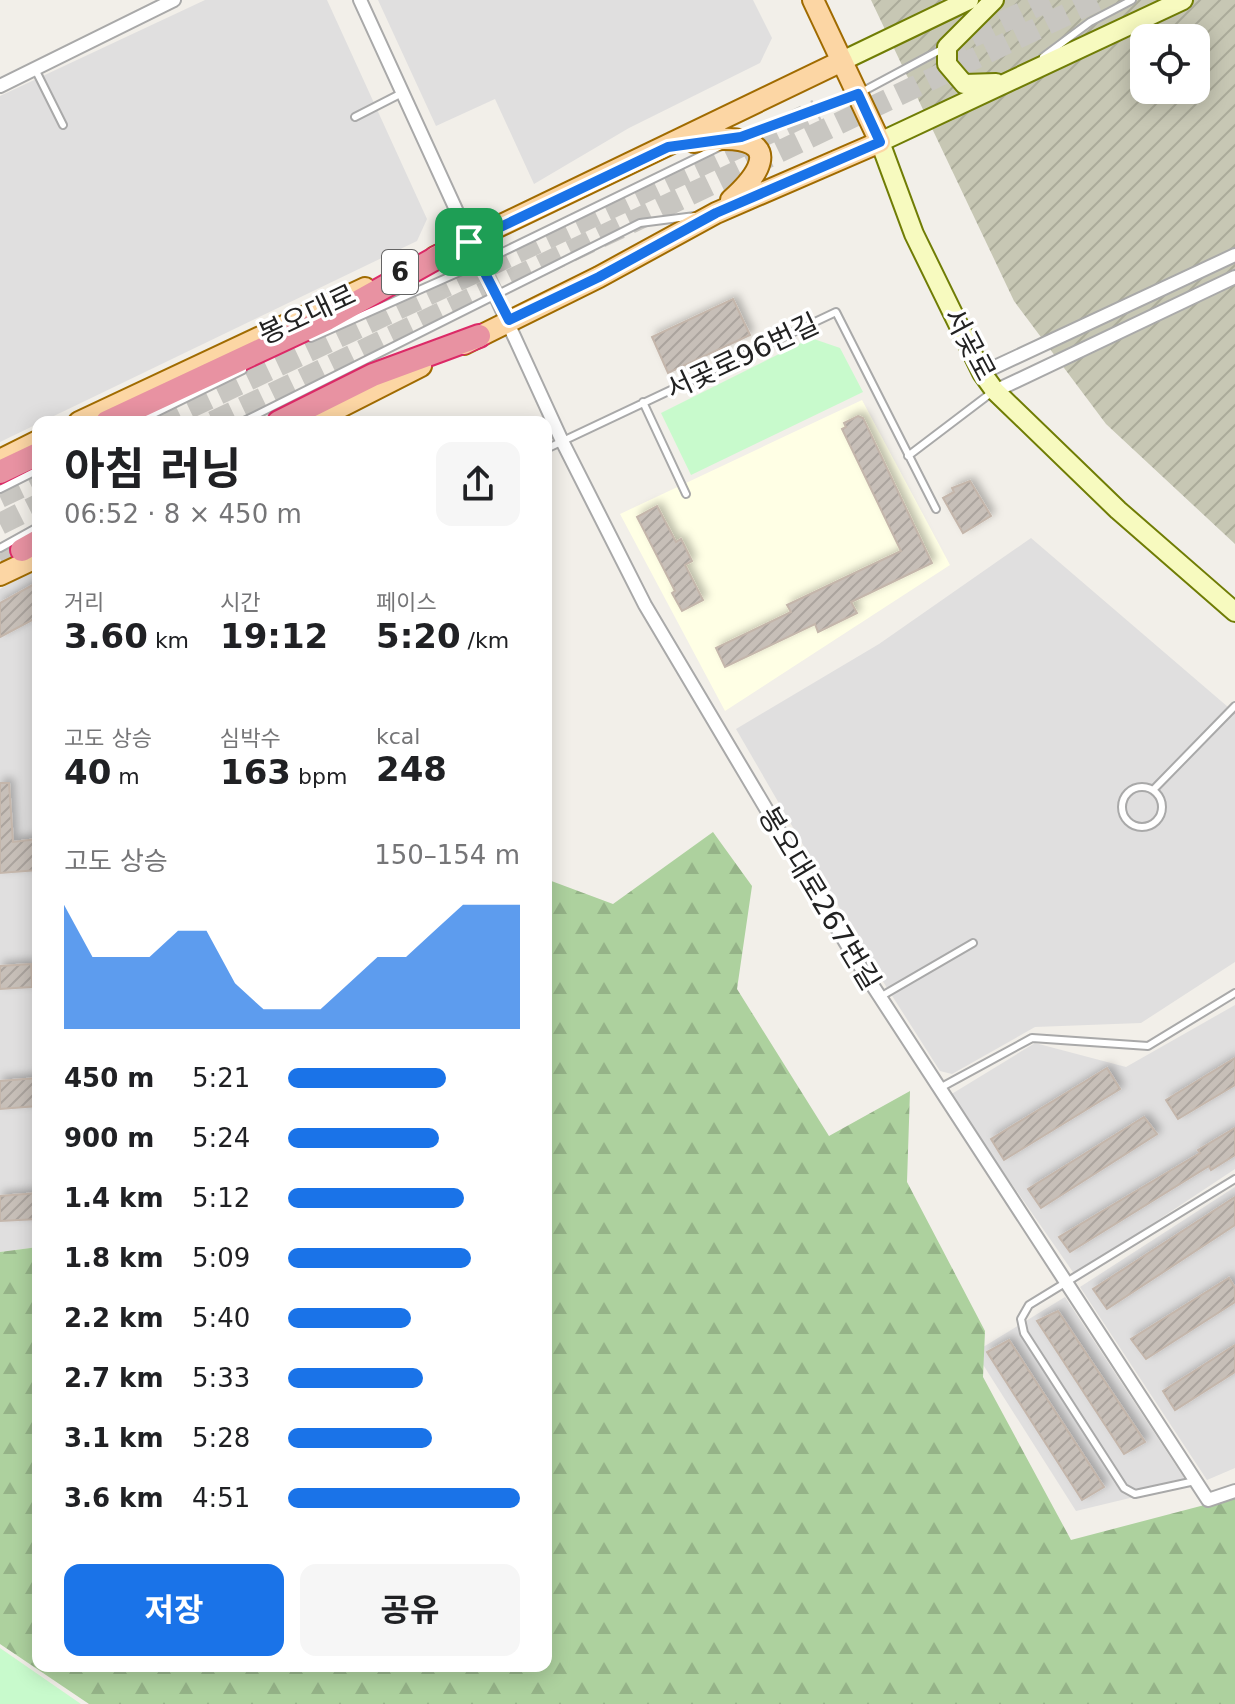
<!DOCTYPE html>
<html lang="ko">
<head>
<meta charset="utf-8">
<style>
  :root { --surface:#fff; --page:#f6f6f6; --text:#202124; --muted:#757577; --accent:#1a73e8 }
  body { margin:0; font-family:"DejaVu Sans","Noto Sans KR",sans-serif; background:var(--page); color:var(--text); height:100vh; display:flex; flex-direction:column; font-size:30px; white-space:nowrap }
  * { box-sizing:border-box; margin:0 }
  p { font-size:26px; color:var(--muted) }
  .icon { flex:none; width:44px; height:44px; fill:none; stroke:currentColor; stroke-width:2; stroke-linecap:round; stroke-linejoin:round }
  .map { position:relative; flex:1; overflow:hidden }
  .drawer { position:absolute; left:32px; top:416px; width:520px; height:1256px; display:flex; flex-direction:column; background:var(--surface); border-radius:16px; box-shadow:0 4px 20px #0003 }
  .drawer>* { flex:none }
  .tools { position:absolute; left:1130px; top:24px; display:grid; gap:16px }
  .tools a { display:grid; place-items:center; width:80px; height:80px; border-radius:16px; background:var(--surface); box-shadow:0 4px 20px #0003; font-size:40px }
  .pin { position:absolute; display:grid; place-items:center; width:68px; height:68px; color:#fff; margin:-34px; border-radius:16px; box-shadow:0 4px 12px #0006 }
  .round { display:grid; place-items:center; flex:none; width:84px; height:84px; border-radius:16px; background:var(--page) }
  .head { display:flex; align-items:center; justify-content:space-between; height:136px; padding:0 32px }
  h1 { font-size:44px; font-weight:700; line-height:60px }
  .figures { display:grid; grid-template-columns:repeat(3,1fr); gap:12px; height:136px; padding:8px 32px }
  .figures div { display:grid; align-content:center }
  .figures b { font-size:34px; font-weight:700 }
  .figures small { font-size:22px; font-weight:400 }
  .figures p { font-size:22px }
  .chart { height:224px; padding:16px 32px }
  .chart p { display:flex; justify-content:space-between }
  .chart svg { width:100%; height:144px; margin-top:8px; fill:var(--accent); opacity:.7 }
  .action { display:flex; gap:16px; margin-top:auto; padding:16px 32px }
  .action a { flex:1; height:92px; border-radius:16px; background:var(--accent); color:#fff; font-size:32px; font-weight:700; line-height:92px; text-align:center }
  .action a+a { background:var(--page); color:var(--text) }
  ul { padding:0 32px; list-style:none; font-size:26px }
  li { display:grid; grid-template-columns:128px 96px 1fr; align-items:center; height:60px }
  li i { height:20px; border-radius:10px; background:var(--accent) }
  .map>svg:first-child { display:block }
</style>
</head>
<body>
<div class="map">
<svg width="1235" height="1704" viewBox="0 0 1235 1704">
  <defs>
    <pattern id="construction-furrows" width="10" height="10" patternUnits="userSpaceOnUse" patternTransform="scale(2)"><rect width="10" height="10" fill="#c7c7b4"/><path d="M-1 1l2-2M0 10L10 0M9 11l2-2" fill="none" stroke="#abab9a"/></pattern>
    <pattern id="forest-firs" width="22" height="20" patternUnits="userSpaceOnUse" patternTransform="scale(2)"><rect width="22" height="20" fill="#add19e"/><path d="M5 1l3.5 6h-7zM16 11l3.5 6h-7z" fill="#95b388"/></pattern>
    <pattern id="building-hatch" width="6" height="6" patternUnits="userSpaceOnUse" patternTransform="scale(2)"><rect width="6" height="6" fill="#c7bfb8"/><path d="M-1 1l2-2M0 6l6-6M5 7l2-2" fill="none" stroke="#aba49e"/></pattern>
    <filter id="shadow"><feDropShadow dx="4" dy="-4" stdDeviation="4" flood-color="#0004"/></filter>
  </defs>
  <rect width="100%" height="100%" fill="#f2efe9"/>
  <path fill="#e0dfdf" d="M205 0H327L427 219 417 241 0 442V96Z
    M378 0H753L772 38 760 63 629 128 534 184 495 99 436 126Z
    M1031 538 1235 713V962L1141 1023 1035 1027 952 1074 940 1071 875 969 736 729 879 644Z
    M38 568V1247L0 1252V589Z
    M1235 1005V1169L1075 1275 950 1095 1035 1043 1126 1067Z
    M1235 1187V1468L1207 1480 1080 1287Z
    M1065 1297 1188 1484 1076 1511 975 1352Z"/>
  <path fill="#ffffe5" d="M862 400 950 565 725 711 620 514Z"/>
  <path fill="url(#construction-furrows)" fill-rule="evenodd" d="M871 0H1235V544L1106 424 1014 301ZM1144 38H1196V90H1144Z"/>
  <path fill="url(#forest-firs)" d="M713 832 752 886 737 989 829 1136 910 1091 907 1182 985 1331 983 1377 1071 1540 1235 1497V1704H89L0 1644V1252L38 1247V1666H546V879L613 904Z"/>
  <path fill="#c8facc" d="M811 338 840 348 863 392 691 475 661 413Z
    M0 1648 81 1704H0Z"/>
  <path fill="url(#building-hatch)" stroke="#c4b6ab" stroke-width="2" filter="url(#shadow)" d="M733 299 750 335 668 373 652 337Z
    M858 416 863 418 932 563 851 602 857 613 818 632 815 624 725 667 716 648 791 612 787 605 901 551 842 429 846 427 844 423Z
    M970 481 991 516 963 533 943 498 954 492 952 488Z
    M657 506 676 542 681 539 692 561 685 565 703 600 682 611 672 593 675 591 637 517Z
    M38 582V617L0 637V603Z
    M0 783H9L13 842 38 839V870L0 873Z
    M31 964 32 987 0 989V966Z
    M1235 1058V1085L1178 1119 1166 1100Z
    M1107 1068 1120 1089 1004 1160 991 1139Z
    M38 1078V1106L0 1109V1081Z
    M1144 1117 1157 1134 1041 1208 1028 1189Z
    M1235 1128V1155L1211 1170 1209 1166 1070 1252 1059 1237 1200 1153 1198 1150Z
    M38 1193V1219L0 1221V1196Z
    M1235 1197V1225L1107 1309 1093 1289Z
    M1229 1278 1235 1288V1302L1146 1359 1131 1339Z
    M1058 1311 1145 1442 1124 1454 1037 1321Z
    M1009 1340 1104 1487 1082 1500 987 1352Z
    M1235 1345V1372L1175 1410 1163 1391Z"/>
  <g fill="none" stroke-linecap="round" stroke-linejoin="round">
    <path stroke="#c8c6c1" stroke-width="22" stroke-dasharray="22 11" stroke-linecap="butt" d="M942 51 1049 0
      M159 422 817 110
      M213 422 1097 0
      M0 497 38 479
      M0 524 38 505
      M0 559 22 550"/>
    <g stroke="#a9a9a9" stroke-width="10">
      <path id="lane" d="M1043 57 1090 22 1132 0
        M35 69 63 125
        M355 117 402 93
        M746 136 858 94 944 48
        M311 338 480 263 721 146
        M643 402 686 494
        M137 422 243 370
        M242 422 640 223 695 216
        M546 449 836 312 936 509
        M908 456 991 393
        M0 489 38 470
        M0 548 38 527
        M1122 807a20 20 0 1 1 40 0a20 20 0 1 1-40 0Z
        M1154 789 1235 706
        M880 997 973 943
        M938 1089 1032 1038 1148 1046 1235 993
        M1195 1481 1135 1494 1124 1488 1024 1333 1021 1319 1029 1305 1235 1179"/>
    </g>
    <g stroke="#a9a9a9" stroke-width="16">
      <path id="street" d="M360 0 562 441 645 605 856 960 1208 1500 1235 1491
        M0 86 174 0
        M982 373 1235 255
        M995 391 1235 277"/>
    </g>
    <g stroke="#707d05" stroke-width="22">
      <path id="secondary" d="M994 0 947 47V64L964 84 996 83
        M1183 0 880 142 914 234 982 373 995 391 1118 510 1235 612
        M842 61 969 0"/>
    </g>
    <g stroke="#a06b00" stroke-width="24">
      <path id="primary" d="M694 142C754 131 788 149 731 200
        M435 257 842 61
        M464 344 599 277 716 213 880 142 813 0
        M79 422 365 288
        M311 422 421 366
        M0 460 38 441
        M0 575 38 557"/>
    </g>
    <g stroke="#dc2a67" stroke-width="26">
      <path id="highway" d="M107 422 327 319 447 252
        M279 422 373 375 479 336
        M0 472 38 454
        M22 550 38 541"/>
    </g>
    <use href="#lane" stroke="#fff" stroke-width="6"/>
    <use href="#street" stroke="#fff" stroke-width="12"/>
    <use href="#secondary" stroke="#f7fabf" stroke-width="18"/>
    <use href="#primary" stroke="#fcd6a4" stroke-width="20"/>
    <use href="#highway" stroke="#e892a2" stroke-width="22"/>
  </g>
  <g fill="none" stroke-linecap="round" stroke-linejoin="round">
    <g stroke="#fff" stroke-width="16">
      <path id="route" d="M858 94 880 142 716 213 599 277 509 320 469 242 668 147 741 137Z"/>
    </g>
    <use href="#route" stroke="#1a73e8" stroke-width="10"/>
  </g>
  <g text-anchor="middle" stroke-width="7" stroke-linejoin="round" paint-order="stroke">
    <rect fill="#fff" stroke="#646464" stroke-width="2" x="382" y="250" width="36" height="44" rx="6"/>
    <g font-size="26" font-weight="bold" fill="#222">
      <text x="400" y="281">6</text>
    </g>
    <g font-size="28" fill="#222" stroke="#fff">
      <text transform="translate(307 314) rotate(-25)" y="10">봉오대로</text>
      <text transform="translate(970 344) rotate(62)" y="10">서곶로</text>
      <text transform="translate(742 356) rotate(-25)" y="10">서곷로96번길</text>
      <text transform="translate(820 898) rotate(59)" y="10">봉오대로267번길</text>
    </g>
  </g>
</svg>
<div class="tools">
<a><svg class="icon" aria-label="locate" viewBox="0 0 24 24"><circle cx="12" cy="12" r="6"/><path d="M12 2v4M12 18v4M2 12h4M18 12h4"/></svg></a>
</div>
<div class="pin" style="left:469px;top:242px;background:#1e9e55"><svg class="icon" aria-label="arrive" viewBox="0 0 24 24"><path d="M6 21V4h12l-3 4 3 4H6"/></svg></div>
<section class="drawer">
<div class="head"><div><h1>아침 러닝</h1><p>06:52 · 8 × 450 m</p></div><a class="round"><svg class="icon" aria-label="share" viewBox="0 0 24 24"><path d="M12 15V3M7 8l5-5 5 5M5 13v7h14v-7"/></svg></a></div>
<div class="figures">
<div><p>거리</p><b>3.60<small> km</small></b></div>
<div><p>시간</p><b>19:12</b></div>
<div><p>페이스</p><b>5:20<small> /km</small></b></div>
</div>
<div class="figures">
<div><p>고도 상승</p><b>40<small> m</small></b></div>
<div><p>심박수</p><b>163<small> bpm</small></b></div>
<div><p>kcal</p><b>248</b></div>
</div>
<div class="chart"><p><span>고도 상승</span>150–154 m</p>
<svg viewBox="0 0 160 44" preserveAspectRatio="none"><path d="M0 44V6L10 22L20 22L30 22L40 14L50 14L60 30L70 38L80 38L90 38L100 30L110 22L120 22L130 14L140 6L150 6L160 6V44z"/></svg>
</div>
<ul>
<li><b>450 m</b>5:21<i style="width:68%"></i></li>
<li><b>900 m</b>5:24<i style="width:65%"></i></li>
<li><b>1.4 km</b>5:12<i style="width:76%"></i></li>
<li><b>1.8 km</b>5:09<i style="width:79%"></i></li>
<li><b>2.2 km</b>5:40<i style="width:53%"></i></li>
<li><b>2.7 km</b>5:33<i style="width:58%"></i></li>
<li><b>3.1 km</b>5:28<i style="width:62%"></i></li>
<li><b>3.6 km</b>4:51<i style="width:100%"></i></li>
</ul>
<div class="action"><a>저장</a><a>공유</a></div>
</section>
</div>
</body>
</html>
